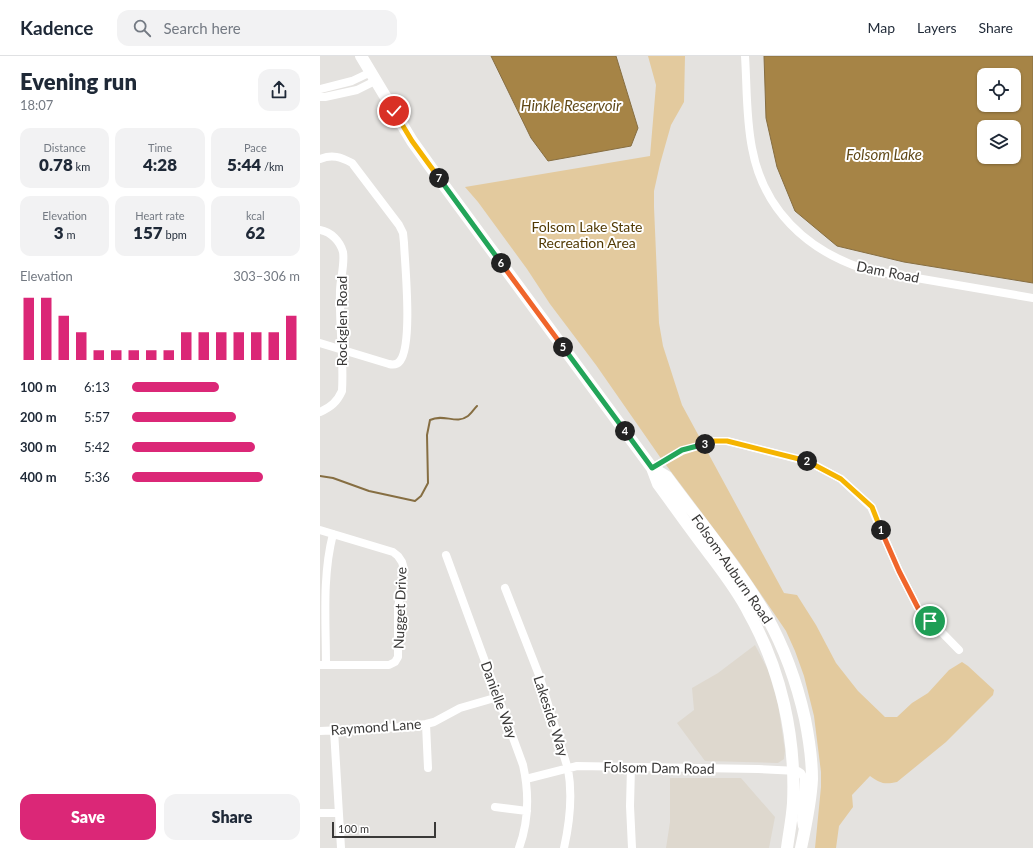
<!DOCTYPE html>
<html lang="en">
<head>
<meta charset="utf-8">
<style>
  :root { --surface:#fff; --page:#f2f2f3; --text:#1f2937; --muted:#747a83; --line:#e0e1e3; --accent:#db2777 }
  body { margin:0; font-family:Lato,sans-serif; background:var(--page); color:var(--text); height:100vh; display:flex; flex-direction:column; font-size:15px; white-space:nowrap }
  * { box-sizing:border-box; margin:0 }
  p { font-size:13px; color:var(--muted) }
  .icon { flex:none; width:22px; height:22px; fill:none; stroke:currentColor; stroke-width:2; stroke-linecap:round; stroke-linejoin:round }
  .map { position:relative; flex:1; overflow:hidden }
  .sheet { display:flex; flex-direction:column; background:var(--surface); width:320px }
  .sheet>* { flex:none }
  .fabs { position:absolute; left:657px; top:12px; display:grid; gap:8px }
  .fabs a { display:grid; place-items:center; width:44px; height:44px; border-radius:8px; background:var(--surface); box-shadow:0 1px 3px #0004; font-size:20px }
  .scale { position:absolute; left:12px; bottom:10px; width:104px; box-sizing:border-box; padding-left:4px; border:2px solid #3a3938; border-top:0; font-size:11px; line-height:14px; white-space:nowrap; color:#3a3938; -webkit-text-stroke:3px #fff; paint-order:stroke }
  .pin { position:absolute; display:grid; place-items:center; width:34px; height:34px; color:#fff; margin:-17px; border:2px solid #fff; border-radius:50%; box-shadow:0 1px 4px #0007 }
  .km { position:absolute; width:20px; height:20px; margin:-10px; border-radius:50%; background:#222; color:#fff; font-size:11px; line-height:20px; text-align:center }
  .round { display:grid; place-items:center; flex:none; width:42px; height:42px; border-radius:12px; background:var(--page) }
  .headline { display:flex; align-items:center; justify-content:space-between; height:68px; padding:0 20px }
  h1 { font-size:22px; font-weight:800; line-height:30px }
  .metrics { display:grid; grid-template-columns:repeat(3,1fr); gap:6px; height:68px; padding:4px 20px }
  .metrics div { display:grid; align-content:center; border-radius:10px; background:var(--page); text-align:center }
  .metrics b { font-size:17px; font-weight:800 }
  .metrics small { font-size:11px; font-weight:400 }
  .metrics p { font-size:11px }
  .chart { height:112px; padding:8px 20px }
  .chart p { display:flex; justify-content:space-between }
  .chart svg { width:100%; height:72px; margin-top:4px; stroke:var(--accent); stroke-width:6 }
  .action { display:flex; gap:8px; margin-top:auto; padding:8px 20px }
  .action a { flex:1; height:46px; border-radius:12px; background:var(--accent); color:#fff; font-size:16px; font-weight:800; line-height:46px; text-align:center }
  .action a+a { background:var(--page); color:var(--text) }
  ul { padding:0 20px; list-style:none; font-size:13px }
  li { display:grid; grid-template-columns:64px 48px 1fr; align-items:center; height:30px }
  li i { height:10px; border-radius:5px; background:var(--accent) }
  header { display:flex; align-items:center; gap:24px; box-sizing:border-box; height:56px; padding:0 20px; background:var(--surface); border-bottom:1px solid var(--line) }
  header strong { font-size:19px }
  nav { display:flex; gap:22px; margin-inline-start:auto; font-size:14px }
  .search { width:280px; height:36px; background:var(--page); display:flex; align-items:center; gap:10px; box-sizing:border-box; padding:0 14px; border-radius:12px; color:var(--muted); font-size:15px }
  main { display:flex; flex:1; min-height:0 }
  .map>svg:first-child { display:block }
</style>
</head>
<body>
<header>
<strong>Kadence</strong>
<div class="search"><svg class="icon" aria-label="search" viewBox="0 0 24 24"><circle cx="10" cy="10" r="6"/><path d="M15 15l6 6"/></svg>Search here</div>
<nav><a>Map</a><a>Layers</a><a>Share</a></nav>
</header>
<main>
<section class="sheet">
<div class="headline"><div><h1>Evening run</h1><p>18:07</p></div><a class="round"><svg class="icon" aria-label="share" viewBox="0 0 24 24"><path d="M12 15V3M7 8l5-5 5 5M5 13v7h14v-7"/></svg></a></div>
<div class="metrics">
<div><p>Distance</p><b>0.78<small> km</small></b></div>
<div><p>Time</p><b>4:28</b></div>
<div><p>Pace</p><b>5:44<small> /km</small></b></div>
</div>
<div class="metrics">
<div><p>Elevation</p><b>3<small> m</small></b></div>
<div><p>Heart rate</p><b>157<small> bpm</small></b></div>
<div><p>kcal</p><b>62</b></div>
</div>
<div class="chart"><p><span>Elevation</span>303–306 m</p>
<svg viewBox="0 0 160 44" preserveAspectRatio="none"><path d="M5 44V6M15 44V6M25 44V17M35 44V27M45 44V38M55 44V38M65 44V38M75 44V38M85 44V38M95 44V27M105 44V27M115 44V27M125 44V27M135 44V27M145 44V27M155 44V17"/></svg>
</div>
<ul>
<li><b>100 m</b>6:13<i style="width:52%"></i></li>
<li><b>200 m</b>5:57<i style="width:62%"></i></li>
<li><b>300 m</b>5:42<i style="width:73%"></i></li>
<li><b>400 m</b>5:36<i style="width:78%"></i></li>
</ul>
<div class="action"><a>Save</a><a>Share</a></div>
</section>
<div class="map">
<svg width="713" height="792" viewBox="0 0 713 792">
  <rect width="100%" height="100%" fill="#e4e2df"/>
  <path fill="#ded8ce" d="M435 589 448 614 458 648 465 695 464 703 458 707 385 705 357 667 374 654 372 632 398 617Z
    M350 722H421L455 761 449 792H346L350 766Z"/>
  <path fill="#e3ca9e" d="M328 0H365L364 46 351 69 340 108 334 135V151L339 267 343 290 362 349 464 537 477 539 496 569 516 607 538 635 565 661H577L592 647 608 637 629 614 642 606 648 610 674 634 673 639 626 686 577 726C564 729 560 727 550 720L532 739 533 751 519 770 516 792H495L501 731V716L494 660 484 620 475 595 466 575 419 506 340 401 276 309 230 248 207 213 158 146 145 131 330 100 336 29Z"/>
  <path fill="#a68446" stroke="#866e42" fill-rule="evenodd" d="M171 0H296L318 72 311 90 228 105 211 82Z
    M444 0H713V227L584 206 517 190 475 155 457 111 446 62ZM664 19H694V49H664ZM664 71H694V101H664Z"/>
  <g fill="none" stroke-linecap="round" stroke-linejoin="round">
    <path stroke="#866e42" stroke-width="2" d="M0 420 13 422 49 435 95 445 101 440 108 427 107 379 110 364C124 357 136 369 148 360 151 358 154 353 157 350"/>
    <path stroke="#fff" stroke-width="8" d="M425 0C427 30 426 62 432 92 443 153 486 194 544 213L713 242
      M0 33 32 25 51 16
      M0 41H5L37 34 55 25
      M0 103C12 98 21 101 32 107L79 169 83 177 84 187C85 210 93 288 80 305 77 309 73 309 69 308L0 287
      M0 174C11 176 20 185 23 196 25 209 20 223 20 236 19 269 24 302 22 335 17 346 11 351 0 356
      M332 412 362 395 394 385H407L489 406 521 423 551 451 579 515 598 552 639 594
      M0 474 73 496 78 500 82 506 84 513 78 552V601L75 606 69 609H0
      M126 499 203 709C209 736 209 765 199 792
      M185 532 219 619 248 713C253 740 250 765 244 792
      M6 609C6 565 2 521 13 478
      M106 668 108 712
      M14 674 21 792
      M0 675 83 671 106 668 114 666 140 652 178 641
      M311 711 310 750 312 792
      M206 723 257 710 438 713 478 715 481 717 484 722 481 764 482 770
      M175 751 207 755
      M0 757H19"/>
    <path stroke="#fff" stroke-width="12" d="M41 0 92 85 112 113 332 412 338 428C355 451 371 474 388 496 403 516 418 535 429 557 461 614 476 681 473 747 472 762 469 777 467 792
      M332 412 347 421C380 466 417 510 446 559 464 591 477 627 485 663 489 683 492 703 492 723 491 746 486 769 481 792"/>
  </g>
  <g fill="none" stroke-linecap="round" stroke-linejoin="round">
    <g stroke="#fff" stroke-width="8">
      <path id="split-1" d="M561 474 579 515 598 552 610 565"/>
    </g>
    <g stroke="#fff" stroke-width="8">
      <path id="split-2" d="M487 405 521 423 552 451 561 474"/>
    </g>
    <g stroke="#fff" stroke-width="8">
      <path id="split-3" d="M385 388 394 385H407L487 405"/>
    </g>
    <g stroke="#fff" stroke-width="8">
      <path id="split-4" d="M305 375 332 412 362 394 385 388"/>
    </g>
    <g stroke="#fff" stroke-width="8">
      <path id="split-5" d="M243 291 305 375"/>
    </g>
    <g stroke="#fff" stroke-width="8">
      <path id="split-6" d="M181 207 243 291"/>
    </g>
    <g stroke="#fff" stroke-width="8">
      <path id="split-7" d="M119 122 181 207"/>
    </g>
    <g stroke="#fff" stroke-width="8">
      <path id="split-8" d="M74 55 92 85 119 122"/>
    </g>
    <use href="#split-1" stroke="#f0652b" stroke-width="5"/>
    <use href="#split-2" stroke="#f5b400" stroke-width="5"/>
    <use href="#split-3" stroke="#f5b400" stroke-width="5"/>
    <use href="#split-4" stroke="#22a559" stroke-width="5"/>
    <use href="#split-5" stroke="#22a559" stroke-width="5"/>
    <use href="#split-6" stroke="#f0652b" stroke-width="5"/>
    <use href="#split-7" stroke="#22a559" stroke-width="5"/>
    <use href="#split-8" stroke="#f5b400" stroke-width="5"/>
  </g>
  <g text-anchor="middle" stroke-width="4" stroke-linejoin="round" paint-order="stroke">
    <g font-size="14" fill="#513903" stroke="#fff">
      <text x="267" y="176">Folsom Lake State<tspan x="267" dy="16">Recreation Area</tspan></text>
    </g>
    <g font-size="14" fill="#3a3938" stroke="#fff">
      <text transform="translate(568 216) rotate(11)" y="5">Dam Road</text>
      <text transform="translate(22 265) rotate(-90)" y="5">Rockglen Road</text>
      <text transform="translate(412 513) rotate(55)" y="5">Folsom-Auburn Road</text>
      <text transform="translate(80 552) rotate(-88)" y="5">Nugget Drive</text>
      <text transform="translate(179 644) rotate(70)" y="5">Danielle Way</text>
      <text transform="translate(231 660) rotate(72)" y="5">Lakeside Way</text>
      <text transform="translate(56 671) rotate(-4)" y="5">Raymond Lane</text>
      <text transform="translate(339 712) rotate(1)" y="5">Folsom Dam Road</text>
    </g>
    <g font-size="15" font-style="italic" fill="#624a19" stroke="#fff">
      <text x="251" y="55">Hinkle Reservoir</text>
      <text x="564" y="104">Folsom Lake</text>
    </g>
  </g>
</svg>
<div class="fabs">
<a><svg class="icon" aria-label="locate" viewBox="0 0 24 24"><circle cx="12" cy="12" r="6"/><path d="M12 2v4M12 18v4M2 12h4M18 12h4"/></svg></a>
<a><svg class="icon" aria-label="layers" viewBox="0 0 24 24"><path d="M12 4l9 5-9 5-9-5zM3 14l9 5 9-5"/></svg></a>
</div>
<div class="scale">100 m</div>
<div class="pin" style="left:610px;top:565px;background:#1e9e55"><svg class="icon" aria-label="arrive" viewBox="0 0 24 24"><path d="M6 21V4h12l-3 4 3 4H6"/></svg></div>
<div class="pin" style="left:74px;top:55px;background:#d93025"><svg class="icon" aria-label="check" viewBox="0 0 24 24"><path d="M5 12l5 5 9-10"/></svg></div>
<b class="km" style="left:561px;top:474px">1</b>
<b class="km" style="left:487px;top:405px">2</b>
<b class="km" style="left:385px;top:388px">3</b>
<b class="km" style="left:305px;top:375px">4</b>
<b class="km" style="left:243px;top:291px">5</b>
<b class="km" style="left:181px;top:207px">6</b>
<b class="km" style="left:119px;top:122px">7</b>
</div>
</main>
</body>
</html>
